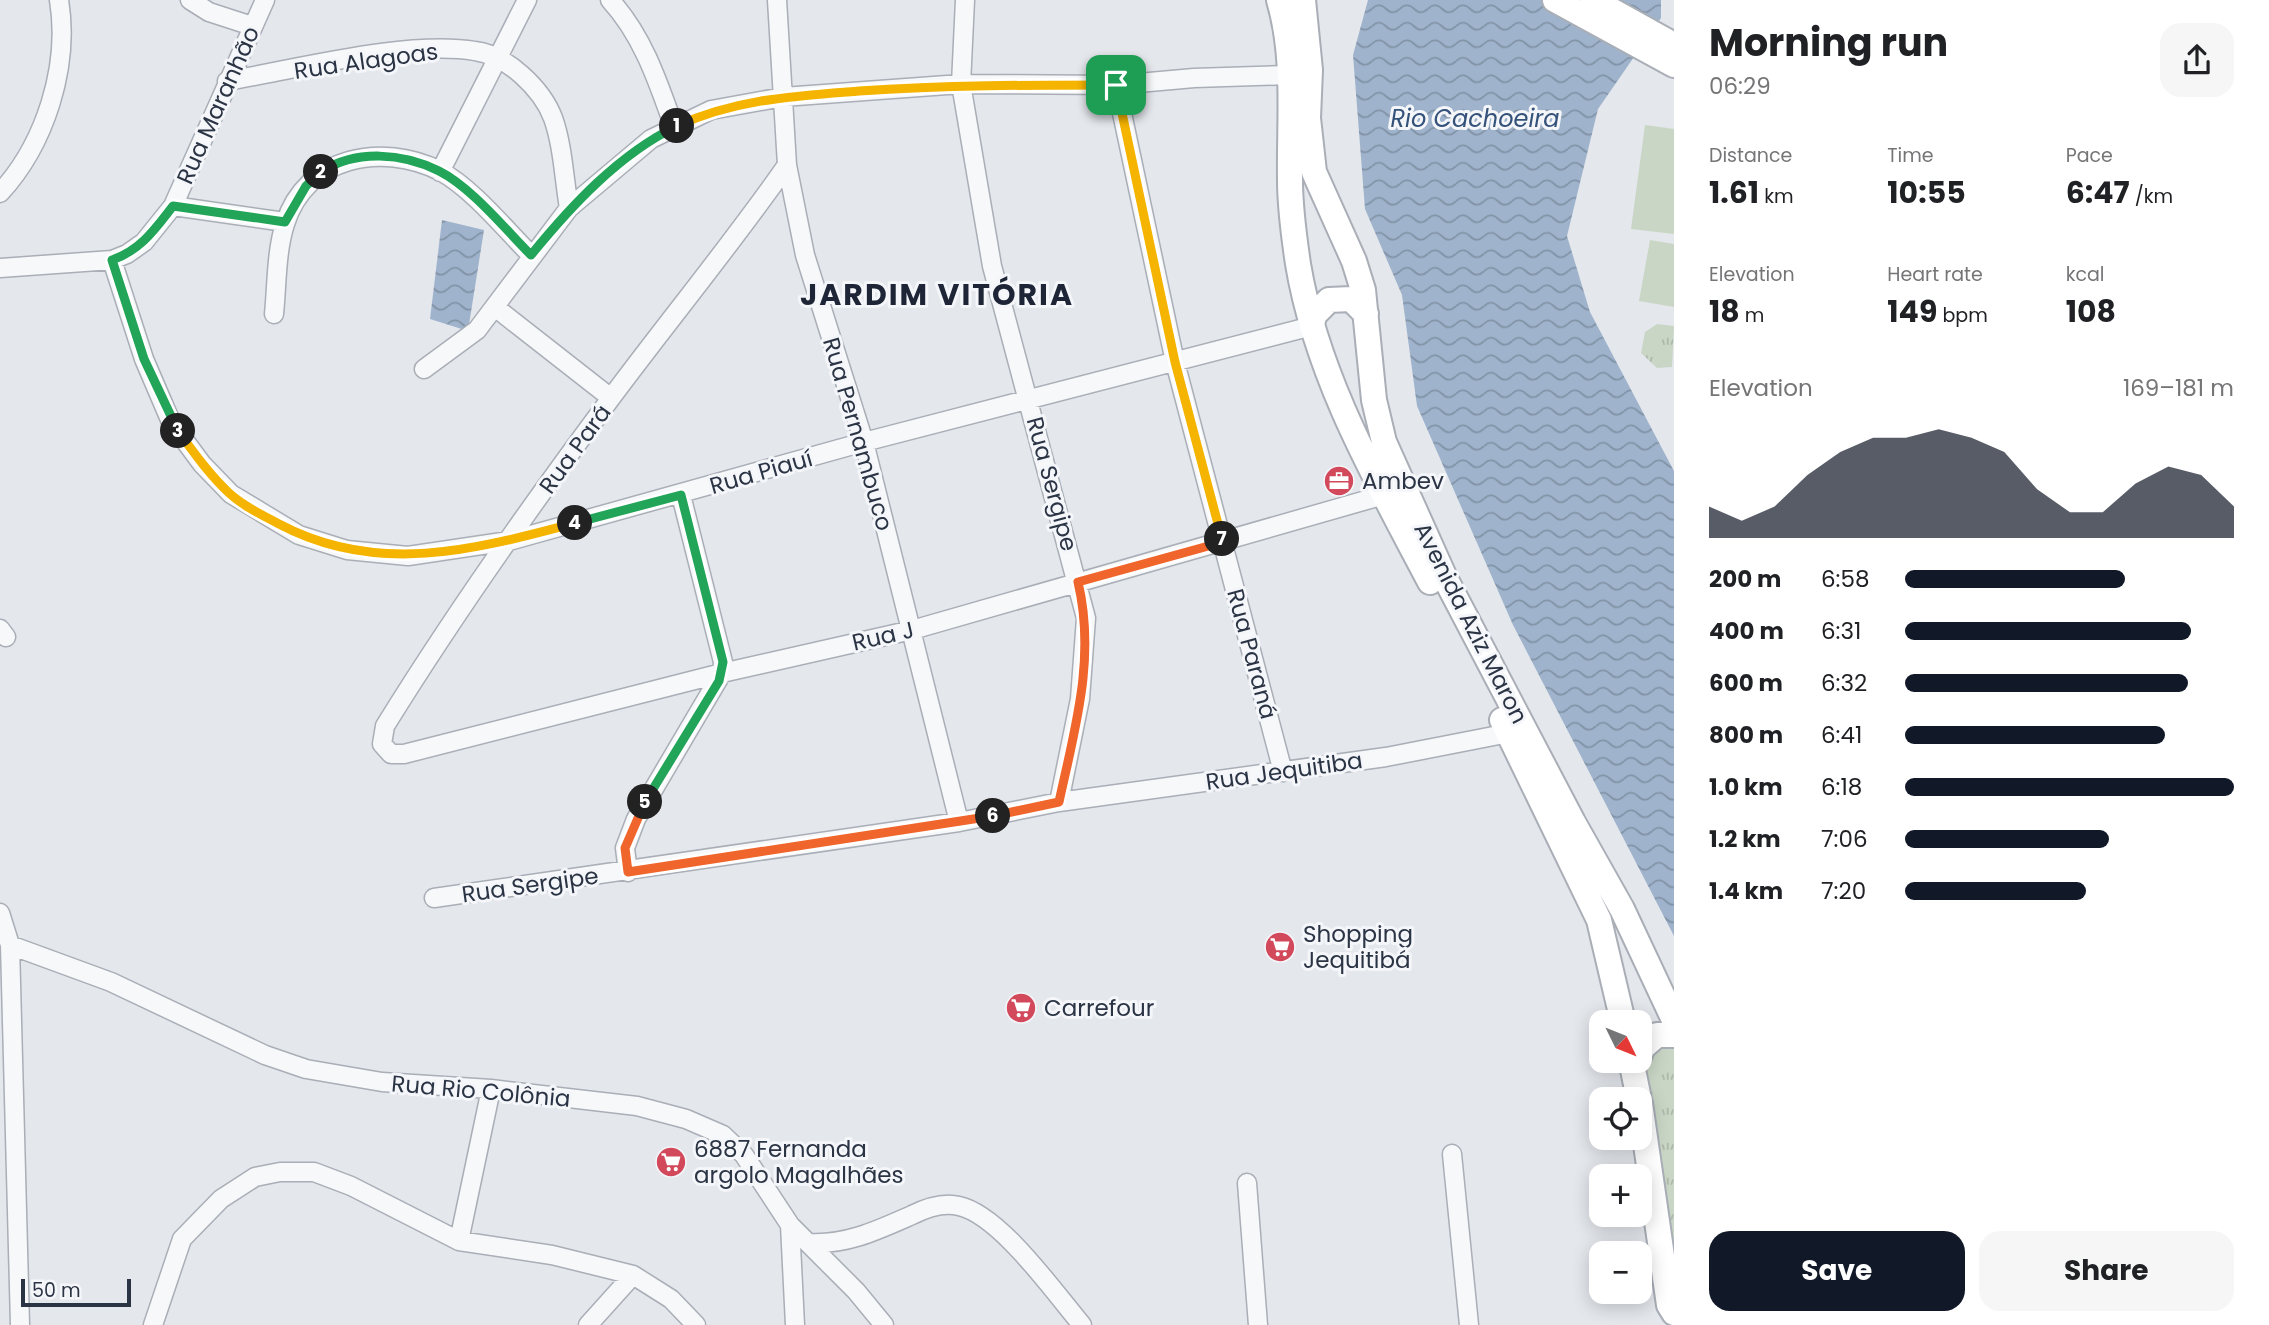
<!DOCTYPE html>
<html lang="en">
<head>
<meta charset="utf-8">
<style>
  :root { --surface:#fff; --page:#f6f6f6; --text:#202124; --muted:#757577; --accent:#111827 }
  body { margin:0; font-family:Poppins,sans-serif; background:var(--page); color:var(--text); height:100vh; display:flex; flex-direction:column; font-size:26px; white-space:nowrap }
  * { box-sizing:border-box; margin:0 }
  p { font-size:23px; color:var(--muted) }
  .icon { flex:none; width:38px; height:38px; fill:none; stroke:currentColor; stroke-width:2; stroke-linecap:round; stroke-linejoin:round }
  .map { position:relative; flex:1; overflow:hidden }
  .side { display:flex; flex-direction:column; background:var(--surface); width:595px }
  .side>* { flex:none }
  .needle { width:46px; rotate:133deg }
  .tools { position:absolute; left:1589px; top:1010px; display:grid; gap:14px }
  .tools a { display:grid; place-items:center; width:63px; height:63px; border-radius:14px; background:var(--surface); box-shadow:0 4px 18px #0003; font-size:35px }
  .scale { position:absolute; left:21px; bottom:18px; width:110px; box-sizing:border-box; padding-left:7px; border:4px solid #2b3445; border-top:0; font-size:19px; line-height:24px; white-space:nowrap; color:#2b3445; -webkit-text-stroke:5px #f4f6f9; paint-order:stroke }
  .pin { position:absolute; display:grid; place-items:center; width:60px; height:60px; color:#fff; margin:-30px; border-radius:14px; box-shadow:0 4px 10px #0006 }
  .km { position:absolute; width:35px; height:35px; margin:-18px; border-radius:50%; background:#222; color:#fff; font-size:19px; line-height:35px; text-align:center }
  .round { display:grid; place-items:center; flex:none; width:74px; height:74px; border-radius:21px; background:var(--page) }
  .head { display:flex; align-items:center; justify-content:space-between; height:119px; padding:0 35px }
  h1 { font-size:38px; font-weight:700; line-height:52px }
  .stats { display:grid; grid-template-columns:repeat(3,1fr); gap:10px; height:119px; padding:7px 35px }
  .stats div { display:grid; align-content:center }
  .stats b { font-size:30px; font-weight:700 }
  .stats small { font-size:19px; font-weight:400 }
  .stats p { font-size:19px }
  .chart { height:196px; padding:14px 35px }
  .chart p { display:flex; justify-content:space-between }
  .chart svg { width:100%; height:126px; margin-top:7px; fill:var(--accent); opacity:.7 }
  .action { display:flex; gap:14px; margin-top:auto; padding:14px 35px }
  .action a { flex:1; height:80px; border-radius:21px; background:var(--accent); color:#fff; font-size:28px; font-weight:700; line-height:80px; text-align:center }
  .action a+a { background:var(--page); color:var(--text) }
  ul { padding:0 35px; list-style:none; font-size:23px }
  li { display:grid; grid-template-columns:112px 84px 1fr; align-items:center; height:52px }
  li i { height:18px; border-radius:9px; background:var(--accent) }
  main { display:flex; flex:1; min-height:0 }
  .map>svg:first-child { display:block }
</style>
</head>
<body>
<main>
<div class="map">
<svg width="1674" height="1325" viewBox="0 0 1674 1325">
  <defs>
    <pattern id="park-tufts" width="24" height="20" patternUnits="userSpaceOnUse" patternTransform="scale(1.75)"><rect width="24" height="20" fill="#c9d6c5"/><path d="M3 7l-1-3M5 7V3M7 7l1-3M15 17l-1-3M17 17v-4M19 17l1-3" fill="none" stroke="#adb8ab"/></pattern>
    <pattern id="water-waves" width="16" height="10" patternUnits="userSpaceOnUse" patternTransform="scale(1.75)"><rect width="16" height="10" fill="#9fb4cc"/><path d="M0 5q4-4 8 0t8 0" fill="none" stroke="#8293a7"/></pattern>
  </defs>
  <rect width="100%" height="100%" fill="#e4e7ec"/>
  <path fill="#c9d6c5" d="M1645 125 1674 129V234L1631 229Z
    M1650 240 1674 244V307L1639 301Z"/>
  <path fill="url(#park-tufts)" d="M1657 324 1674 326 1672 367 1657 368 1641 353 1645 332Z
    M1663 1047 1674 1049V1300L1642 1057 1650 1050Z"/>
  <path fill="url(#water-waves)" d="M1368 0H1661V18L1598 109 1567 236 1590 312 1674 471V936L1513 625 1417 406 1402 295 1365 209 1353 55Z
    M442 220 484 230 468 331 430 319Z"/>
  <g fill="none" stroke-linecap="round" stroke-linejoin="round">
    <g stroke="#a9aeb7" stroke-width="21">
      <path id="minor" d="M190 0 209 12 252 26
        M610 0C643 36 658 82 674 127
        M777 0 787 165 805 255 864 442 959 822
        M965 0 961 84 992 266 1086 618 1080 699 1059 802
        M227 81C297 69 407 40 475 51 507 55 542 89 553 118 563 146 564 179 569 208
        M1116 85 1175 362 1283 772
        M787 165C731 245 669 320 611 398 532 504 455 613 385 726L382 744 391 754H404L722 673 912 630 1384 495
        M440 172 527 0
        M0 193C45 144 70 67 59 0
        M173 206 285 222
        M112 260 144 359 171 422 202 464 231 494 299 535 347 550 408 556 509 541 864 442 1312 326
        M0 268 112 260 127 254 144 242 173 206 265 0
        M496 308 611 398
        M274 314C277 285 276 252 285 224 306 156 382 142 440 171 472 188 505 229 531 255
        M424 369 477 330 569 208 651 139 711 110 783 97 961 84 1116 85 1194 78 1290 75
        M0 629 6 637
        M628 872 625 848 636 819 722 673 723 662 681 495
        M434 898 959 822 1059 802 1386 757 1509 733
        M0 913 10 945 20 1325
        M10 945 111 982 265 1055 306 1069 382 1082 491 1089 637 1106 686 1119 723 1135 744 1155 790 1225 856 1291 884 1325
        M1452 1154 1469 1325
        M1247 1183 1258 1325
        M790 1225 795 1325
        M459 1241 491 1089
        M809 1243C847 1245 878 1230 912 1215 926 1208 943 1202 959 1206 1000 1215 1054 1292 1082 1325
        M153 1325 182 1239 221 1199 255 1177 280 1172H314L351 1186 459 1241 552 1255 633 1275 671 1299 696 1325
        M588 1325 633 1275"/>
    </g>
    <g stroke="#a9aeb7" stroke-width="28">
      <path id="secondary" d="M1279 0C1296 58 1289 119 1290 180 1290 207 1294 237 1298 264 1317 378 1377 481 1430 582
        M1303 0 1310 70 1308 118 1314 172 1354 261 1363 290 1374 400 1384 442 1445 578 1573 822 1622 909 1674 1020
        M1555 0 1674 65
        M1593 0 1674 45
        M1312 326 1314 315 1329 300 1351 299 1366 314
        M1502 720 1599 920 1623 1022
        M1640 1055 1642 1048 1657 1035H1674
        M1631 1060 1639 1099
        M1640 1103 1669 1305 1674 1313"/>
    </g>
    <use href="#minor" stroke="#f7f8fa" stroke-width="18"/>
    <use href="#secondary" stroke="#fff" stroke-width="24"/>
  </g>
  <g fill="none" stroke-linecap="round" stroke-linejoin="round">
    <g stroke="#fff" stroke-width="14">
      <path id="split-1" d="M677 126C736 99 795 96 859 91 945 85 1030 85 1116 85"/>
    </g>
    <g stroke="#fff" stroke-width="14">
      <path id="split-2" d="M321 172C356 149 403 153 439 171 471 187 505 229 531 255 571 206 619 154 677 126"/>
    </g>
    <g stroke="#fff" stroke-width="14">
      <path id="split-3" d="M178 431 144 359 112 260C141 250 155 229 173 206L285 222 306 186 321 172"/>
    </g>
    <g stroke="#fff" stroke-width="14">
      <path id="split-4" d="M178 431C194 453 209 474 229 493 243 506 262 515 279 524 377 576 474 550 575 523"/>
    </g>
    <g stroke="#fff" stroke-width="14">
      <path id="split-5" d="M575 523 681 495 723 662 719 681 645 802"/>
    </g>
    <g stroke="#fff" stroke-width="14">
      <path id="split-6" d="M645 802 625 848 628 872 993 816"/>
    </g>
    <g stroke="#fff" stroke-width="14">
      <path id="split-7" d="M993 816 1059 802C1075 728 1096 658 1078 582L1223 542 1222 539"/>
    </g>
    <g stroke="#fff" stroke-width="14">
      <path id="split-8" d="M1116 85 1175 362 1222 539"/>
    </g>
    <use href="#split-1" stroke="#f5b400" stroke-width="9"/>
    <use href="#split-2" stroke="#22a559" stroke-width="9"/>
    <use href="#split-3" stroke="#22a559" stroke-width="9"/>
    <use href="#split-4" stroke="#f5b400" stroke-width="9"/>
    <use href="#split-5" stroke="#22a559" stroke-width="9"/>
    <use href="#split-6" stroke="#f0652b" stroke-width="9"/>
    <use href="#split-7" stroke="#f0652b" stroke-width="9"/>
    <use href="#split-8" stroke="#f5b400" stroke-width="9"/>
  </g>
  <defs>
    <g id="office-disc" transform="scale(1.575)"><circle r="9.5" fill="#d1495b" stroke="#f4f6f9"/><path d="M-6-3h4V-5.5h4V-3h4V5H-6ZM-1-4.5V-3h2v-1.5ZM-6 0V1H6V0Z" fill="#fff"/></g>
    <g id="supermarket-disc" transform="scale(1.575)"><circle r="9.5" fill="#d1495b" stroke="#f4f6f9"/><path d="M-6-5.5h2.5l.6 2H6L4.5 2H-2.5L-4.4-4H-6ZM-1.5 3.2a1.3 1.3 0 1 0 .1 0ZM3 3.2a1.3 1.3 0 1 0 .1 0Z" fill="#fff"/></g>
  </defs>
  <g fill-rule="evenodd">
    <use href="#office-disc" x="1339" y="481"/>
    <use href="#supermarket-disc" x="1280" y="947"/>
    <use href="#supermarket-disc" x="1021" y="1008"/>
    <use href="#supermarket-disc" x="671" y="1162"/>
  </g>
  <g text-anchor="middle" stroke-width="6" stroke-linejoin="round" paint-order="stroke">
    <g font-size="23" fill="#2b3445" stroke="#f4f6f9">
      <text transform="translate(366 61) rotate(-8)" y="8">Rua Alagoas</text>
      <text transform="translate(218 105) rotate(-66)" y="8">Rua Maranhão</text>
      <text transform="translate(858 434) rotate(74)" y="8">Rua Pernambuco</text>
      <text transform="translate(575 449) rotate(-54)" y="8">Rua Pará</text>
      <text transform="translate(761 472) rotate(-16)" y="8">Rua Piauí</text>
      <text transform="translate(1052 484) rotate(75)" y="8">Rua Sergipe</text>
      <text transform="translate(1471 623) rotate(63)" y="8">Avenida Aziz Maron</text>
      <text transform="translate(883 636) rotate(-13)" y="8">Rua J</text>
      <text transform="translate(1252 654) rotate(75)" y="8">Rua Paraná</text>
      <text transform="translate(1284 771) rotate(-8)" y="8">Rua Jequitiba</text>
      <text transform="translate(530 885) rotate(-8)" y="8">Rua Sergipe</text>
      <text transform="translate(481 1091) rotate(5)" y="8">Rua Rio Colônia</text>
    </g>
    <g font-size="23" fill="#2b3445" stroke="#f4f6f9" text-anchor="start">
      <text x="1362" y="489">Ambev</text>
      <text x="1303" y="942">Shopping<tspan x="1303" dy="26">Jequitibá</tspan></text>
      <text x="1044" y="1016">Carrefour</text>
      <text x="694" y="1157">6887 Fernanda<tspan x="694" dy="26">argolo Magalhães</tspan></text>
    </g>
    <g font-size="24" font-style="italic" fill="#34527a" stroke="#f4f6f9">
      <text x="1475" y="127">Rio Cachoeira</text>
    </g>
    <g font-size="30" font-weight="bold" letter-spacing="2" fill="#1d2536" stroke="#f4f6f9">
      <text x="937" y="305">JARDIM VITÓRIA</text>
    </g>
  </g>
</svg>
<div class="tools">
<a><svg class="needle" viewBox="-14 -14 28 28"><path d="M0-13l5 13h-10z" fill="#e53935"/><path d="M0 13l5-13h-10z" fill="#757577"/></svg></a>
<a><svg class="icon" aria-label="locate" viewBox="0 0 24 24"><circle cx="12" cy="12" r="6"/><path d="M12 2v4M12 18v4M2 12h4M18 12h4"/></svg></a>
<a>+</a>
<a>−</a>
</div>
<div class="scale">50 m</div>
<div class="pin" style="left:1116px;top:85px;background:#1e9e55"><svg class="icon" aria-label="arrive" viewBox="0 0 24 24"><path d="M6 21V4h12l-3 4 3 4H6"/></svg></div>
<b class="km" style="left:677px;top:126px">1</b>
<b class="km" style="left:321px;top:172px">2</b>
<b class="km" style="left:178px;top:431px">3</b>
<b class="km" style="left:575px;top:523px">4</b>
<b class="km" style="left:645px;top:802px">5</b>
<b class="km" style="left:993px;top:816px">6</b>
<b class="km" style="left:1222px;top:539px">7</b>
</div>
<section class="side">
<div class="head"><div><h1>Morning run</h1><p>06:29</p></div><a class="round"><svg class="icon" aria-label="share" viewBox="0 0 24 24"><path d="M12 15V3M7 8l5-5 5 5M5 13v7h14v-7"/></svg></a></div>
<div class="stats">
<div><p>Distance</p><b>1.61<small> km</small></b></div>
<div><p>Time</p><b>10:55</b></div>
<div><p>Pace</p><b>6:47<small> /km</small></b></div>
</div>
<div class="stats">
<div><p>Elevation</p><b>18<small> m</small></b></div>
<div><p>Heart rate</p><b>149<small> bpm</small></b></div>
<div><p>kcal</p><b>108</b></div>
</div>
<div class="chart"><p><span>Elevation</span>169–181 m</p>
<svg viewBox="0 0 160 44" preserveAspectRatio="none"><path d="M0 44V33L10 38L20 33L30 22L40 14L50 9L60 9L70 6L80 9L90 14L100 27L110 35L120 35L130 25L140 19L150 22L160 33V44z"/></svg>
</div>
<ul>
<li><b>200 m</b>6:58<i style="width:67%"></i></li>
<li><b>400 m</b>6:31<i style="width:87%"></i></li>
<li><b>600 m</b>6:32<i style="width:86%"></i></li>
<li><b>800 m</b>6:41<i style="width:79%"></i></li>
<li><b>1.0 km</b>6:18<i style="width:100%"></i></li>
<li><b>1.2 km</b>7:06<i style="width:62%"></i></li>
<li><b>1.4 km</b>7:20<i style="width:55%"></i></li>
</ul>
<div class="action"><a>Save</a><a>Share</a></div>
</section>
</main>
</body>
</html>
